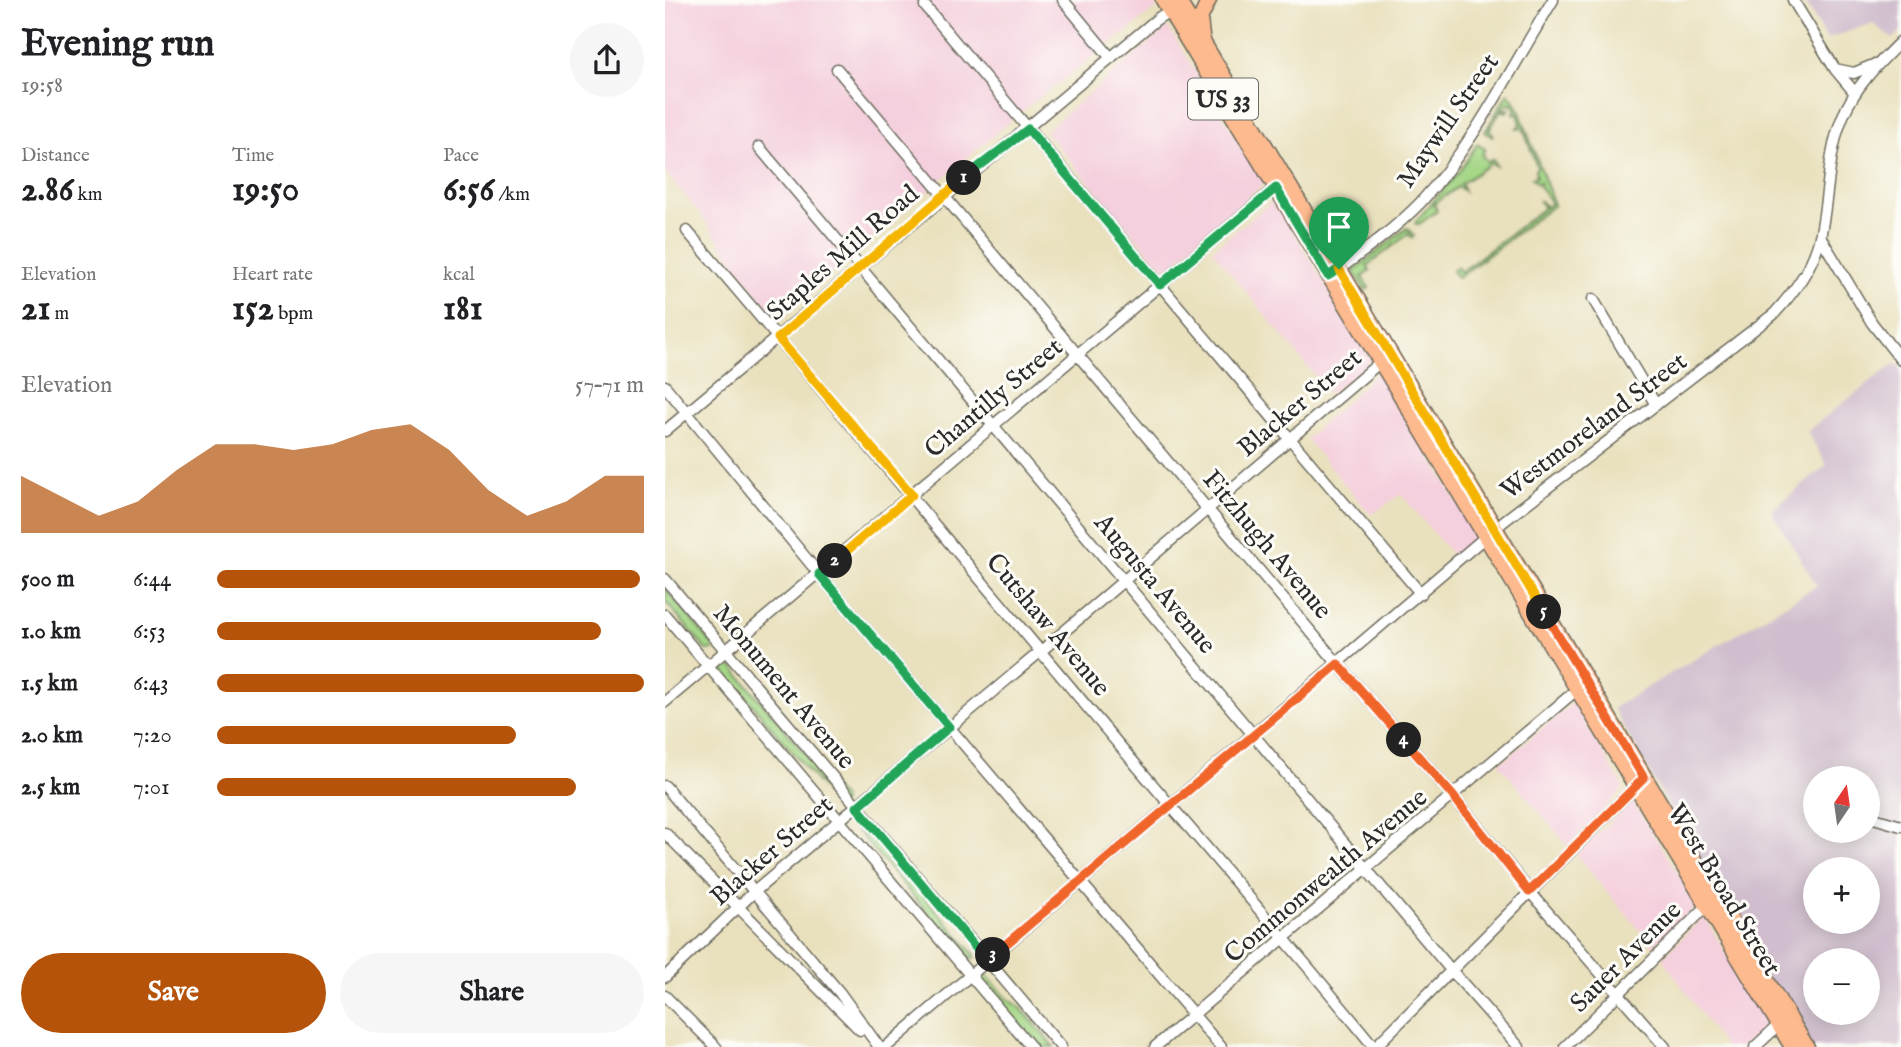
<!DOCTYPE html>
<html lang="en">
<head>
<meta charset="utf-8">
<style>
  :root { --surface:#fff; --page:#f6f6f6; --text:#202124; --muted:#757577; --accent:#b45309 }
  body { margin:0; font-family:"IM FELL English",serif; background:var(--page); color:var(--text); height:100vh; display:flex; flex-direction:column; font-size:26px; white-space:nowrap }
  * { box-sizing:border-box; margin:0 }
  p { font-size:23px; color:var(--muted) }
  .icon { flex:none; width:38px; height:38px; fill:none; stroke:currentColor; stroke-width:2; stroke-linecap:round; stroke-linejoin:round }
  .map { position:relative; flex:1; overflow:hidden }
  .panel { display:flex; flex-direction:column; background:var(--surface); width:665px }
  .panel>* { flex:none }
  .needle { width:46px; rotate:13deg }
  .tools { position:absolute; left:1138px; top:766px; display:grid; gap:14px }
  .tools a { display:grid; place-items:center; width:77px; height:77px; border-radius:50%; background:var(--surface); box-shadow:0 4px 18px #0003; font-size:35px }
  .pin { position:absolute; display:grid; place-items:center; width:60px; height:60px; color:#fff; margin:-72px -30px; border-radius:50% 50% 50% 0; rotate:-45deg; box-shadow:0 0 7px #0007 }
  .pin .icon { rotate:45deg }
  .km { position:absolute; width:35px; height:35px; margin:-18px; border-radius:50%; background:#222; color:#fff; font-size:19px; line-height:35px; text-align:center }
  .round { display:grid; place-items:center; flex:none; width:74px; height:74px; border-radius:37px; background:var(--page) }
  .summary { display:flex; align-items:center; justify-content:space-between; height:119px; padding:0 21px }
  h1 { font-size:38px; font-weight:700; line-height:52px }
  .figures { display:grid; grid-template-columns:repeat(3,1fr); gap:10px; height:119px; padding:7px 21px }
  .figures div { display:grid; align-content:center }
  .figures b { font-size:35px; font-weight:700 }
  .figures small { font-size:19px; font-weight:400 }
  .figures p { font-size:19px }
  .chart { height:196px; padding:14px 21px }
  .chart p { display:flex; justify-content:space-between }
  .chart svg { width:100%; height:126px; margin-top:7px; fill:var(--accent); opacity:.7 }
  .button { display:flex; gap:14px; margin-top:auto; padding:14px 21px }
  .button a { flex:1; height:80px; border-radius:42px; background:var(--accent); color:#fff; font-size:28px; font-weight:700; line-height:80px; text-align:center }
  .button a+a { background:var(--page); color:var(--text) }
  ul { padding:0 21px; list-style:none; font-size:23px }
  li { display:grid; grid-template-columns:112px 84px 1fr; align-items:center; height:52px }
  li i { height:18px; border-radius:9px; background:var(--accent) }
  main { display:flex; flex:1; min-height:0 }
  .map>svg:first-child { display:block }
</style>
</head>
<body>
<main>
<section class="panel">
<div class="summary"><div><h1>Evening run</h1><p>19:58</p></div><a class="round"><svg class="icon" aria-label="share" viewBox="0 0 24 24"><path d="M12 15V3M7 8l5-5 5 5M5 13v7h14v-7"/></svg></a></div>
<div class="figures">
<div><p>Distance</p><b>2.86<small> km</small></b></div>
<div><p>Time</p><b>19:50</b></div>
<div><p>Pace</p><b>6:56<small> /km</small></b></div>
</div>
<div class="figures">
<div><p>Elevation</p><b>21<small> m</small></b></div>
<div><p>Heart rate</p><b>152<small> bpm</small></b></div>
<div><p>kcal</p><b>181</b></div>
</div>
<div class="chart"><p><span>Elevation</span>57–71 m</p>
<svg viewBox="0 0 160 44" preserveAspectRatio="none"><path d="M0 44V24L10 31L20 38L30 33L40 22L50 13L60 13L70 15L80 13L90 8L100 6L110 15L120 29L130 38L140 33L150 24L160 24V44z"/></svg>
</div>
<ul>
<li><b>500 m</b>6:44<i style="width:99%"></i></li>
<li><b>1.0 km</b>6:53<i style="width:90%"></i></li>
<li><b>1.5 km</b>6:43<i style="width:100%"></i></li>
<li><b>2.0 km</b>7:20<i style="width:70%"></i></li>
<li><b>2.5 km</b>7:01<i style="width:84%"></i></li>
</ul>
<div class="button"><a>Save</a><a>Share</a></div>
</section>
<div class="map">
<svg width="1236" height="1047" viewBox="0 0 1236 1047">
  <rect width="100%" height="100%" fill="#fdfcf7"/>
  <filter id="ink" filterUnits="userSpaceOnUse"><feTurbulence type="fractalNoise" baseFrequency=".0143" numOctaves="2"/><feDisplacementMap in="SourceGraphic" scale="14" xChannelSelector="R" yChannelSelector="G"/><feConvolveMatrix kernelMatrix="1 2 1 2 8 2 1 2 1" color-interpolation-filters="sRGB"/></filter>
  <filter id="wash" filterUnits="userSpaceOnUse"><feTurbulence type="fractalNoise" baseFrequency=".00686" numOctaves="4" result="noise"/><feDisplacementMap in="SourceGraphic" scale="28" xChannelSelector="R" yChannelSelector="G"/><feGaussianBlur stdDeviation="1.57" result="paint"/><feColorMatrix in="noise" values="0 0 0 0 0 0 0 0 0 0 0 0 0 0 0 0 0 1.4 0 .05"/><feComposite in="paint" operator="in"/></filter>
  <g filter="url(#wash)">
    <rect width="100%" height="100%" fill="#e9e1be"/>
    <path fill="#f4cfdd" d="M0 0H487L492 8 361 108 110 320 33 211 0 172Z
      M503 27 599 183 500 271 380 131Z
      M609 200 707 360 665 394 547 250Z
      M713 372 814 537 788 556 736 494 706 515 641 439Z
      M908 703 959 788 903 846 834 764Z
      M967 801 1033 905 988 946 911 855Z
      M1039 916 1102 1024 1077 1047H1060L997 958Z"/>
    <path fill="#d0bdcd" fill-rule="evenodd" d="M1139 0H1236V31L1228 39 1208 23 1162 39Z
      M1229 364 1236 367V1047H1141L948 708 1152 586 1106 511 1162 465 1142 431ZM1150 779H1202V831H1150ZM1150 870H1202V922H1150ZM1150 961H1202V1013H1150Z"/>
    <path fill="#a5d787" stroke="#688159" stroke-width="2" d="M843 93 853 107 889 205 793 278 787 271 792 267 796 272 879 208 874 200 881 207 886 203 874 186 875 182 872 184 867 178 871 177 870 170 872 167 858 128H852L856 124 853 114H848L851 109 848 105 841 104 837 109H844L841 112 836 110 824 130 828 134 827 136 820 132Z
      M812 144 820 149 817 155 822 162 828 159 831 166 826 163 796 184 799 191 793 187 769 204 772 211 754 224H751L750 222 794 172Z
      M742 228 749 236 747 238 743 234 702 266 705 271 697 277 704 288 700 290 688 271Z
      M0 588 48 645V650H41L0 601Z
      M60 663 65 664 178 799 177 805H172L58 670 57 667Z
      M191 818 310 955 309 959H306L286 936 277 930 190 828 188 820Z
      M320 974 342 998 356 1008 389 1047H373L316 979Z"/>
  </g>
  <g filter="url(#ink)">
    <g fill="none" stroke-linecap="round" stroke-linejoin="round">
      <g stroke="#6e6b5e" stroke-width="13">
        <path id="minor" d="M398 0 446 58
          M1128 0 1170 69 1190 93
          M260 6 756 594
          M172 69 673 664 788 796 865 892 1000 1047
          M1170 69 1189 73 1208 65
          M94 147 786 970 854 1047
          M22 231C185 421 343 615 505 805 574 886 643 965 709 1047
          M1155 236 1207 323 1236 360
          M669 273C699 251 730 229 756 202 810 143 846 68 888 0
          M928 299 991 405
          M0 386 154 574 556 1047
          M0 431 492 19 504 11
          M0 579 396 1047
          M0 615 366 1047
          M0 702 616 183
          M0 786 175 993 214 1047
          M1202 816 1236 826
          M0 833 195 1030
          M0 977 89 892 382 646 720 358
          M0 996 51 1047
          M221 1047 839 521 1109 314C1129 292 1148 267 1155 237 1164 197 1162 154 1178 116 1191 85 1213 64 1236 41
          M490 1047 915 687
          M710 1047 975 782
          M900 1047 1047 901
          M1090 1047 1119 1020"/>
      </g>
      <g stroke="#6e6b5e" stroke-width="17">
        <path id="major" d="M498 0 1127 1047
          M513 0 1142 1047
          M537 36 535 19 544 0"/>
      </g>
      <use href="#minor" stroke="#fff" stroke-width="10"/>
      <use href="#major" stroke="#fcba8e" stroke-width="14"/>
    </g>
  </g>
  <g fill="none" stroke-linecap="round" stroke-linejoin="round" filter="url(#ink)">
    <g stroke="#fff" stroke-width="14">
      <path id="split-1" d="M299 178 363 129 495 285 611 188 663 276 674 269"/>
    </g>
    <g stroke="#fff" stroke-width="14">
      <path id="split-2" d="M170 561 247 495 113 338 299 178"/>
    </g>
    <g stroke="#fff" stroke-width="14">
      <path id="split-3" d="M170 561 154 574 284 727 192 807 321 960 328 955"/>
    </g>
    <g stroke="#fff" stroke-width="14">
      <path id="split-4" d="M328 955 673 664 739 740"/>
    </g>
    <g stroke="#fff" stroke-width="14">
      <path id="split-5" d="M739 740 788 796 864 892 979 778 879 612"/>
    </g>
    <g stroke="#fff" stroke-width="14">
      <path id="split-6" d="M674 269 879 612"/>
    </g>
    <use href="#split-1" stroke="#22a559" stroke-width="9"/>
    <use href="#split-2" stroke="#f5b400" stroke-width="9"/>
    <use href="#split-3" stroke="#22a559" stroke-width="9"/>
    <use href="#split-4" stroke="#f0652b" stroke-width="9"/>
    <use href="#split-5" stroke="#f0652b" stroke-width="9"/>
    <use href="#split-6" stroke="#f5b400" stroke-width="9"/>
  </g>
  <g text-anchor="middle" stroke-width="6" stroke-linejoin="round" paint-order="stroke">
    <rect fill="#fdfcf7" stroke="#6a6a68" stroke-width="2" x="523" y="78.5" width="70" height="41" rx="5"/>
    <g font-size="24" font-weight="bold" fill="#2b2b2b">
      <text x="558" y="107">US 33</text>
    </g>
    <g font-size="26" fill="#2b2b2b" stroke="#fdfcf7">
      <text transform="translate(782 120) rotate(-55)" y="9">Maywill Street</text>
      <text transform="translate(177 252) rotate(-41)" y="9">Staples Mill Road</text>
      <text transform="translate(328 397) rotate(-40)" y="9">Chantilly Street</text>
      <text transform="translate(634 402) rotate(-40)" y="9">Blacker Street</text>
      <text transform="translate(928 425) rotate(-37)" y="9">Westmoreland Street</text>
      <text transform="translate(603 544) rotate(50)" y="9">Fitzhugh Avenue</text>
      <text transform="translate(491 583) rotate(50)" y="9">Augusta Avenue</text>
      <text transform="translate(384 624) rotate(50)" y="9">Cutshaw Avenue</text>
      <text transform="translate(120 686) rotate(50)" y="9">Monument Avenue</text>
      <text transform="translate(106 850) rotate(-41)" y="9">Blacker Street</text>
      <text transform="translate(660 875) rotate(-40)" y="9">Commonwealth Avenue</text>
      <text transform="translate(1060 889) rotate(59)" y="9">West Broad Street</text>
      <text transform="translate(960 956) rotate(-45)" y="9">Sauer Avenue</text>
    </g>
  </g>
</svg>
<div class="tools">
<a><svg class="needle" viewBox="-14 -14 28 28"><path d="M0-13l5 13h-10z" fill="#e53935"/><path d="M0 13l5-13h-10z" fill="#757577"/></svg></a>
<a>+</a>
<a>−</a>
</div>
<div class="pin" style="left:674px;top:269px;background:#1e9e55"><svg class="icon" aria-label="arrive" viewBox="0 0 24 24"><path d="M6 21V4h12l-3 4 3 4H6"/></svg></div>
<b class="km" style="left:299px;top:178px">1</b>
<b class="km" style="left:170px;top:561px">2</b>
<b class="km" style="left:328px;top:955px">3</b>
<b class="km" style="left:739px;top:740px">4</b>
<b class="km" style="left:879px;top:612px">5</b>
</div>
</main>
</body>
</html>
